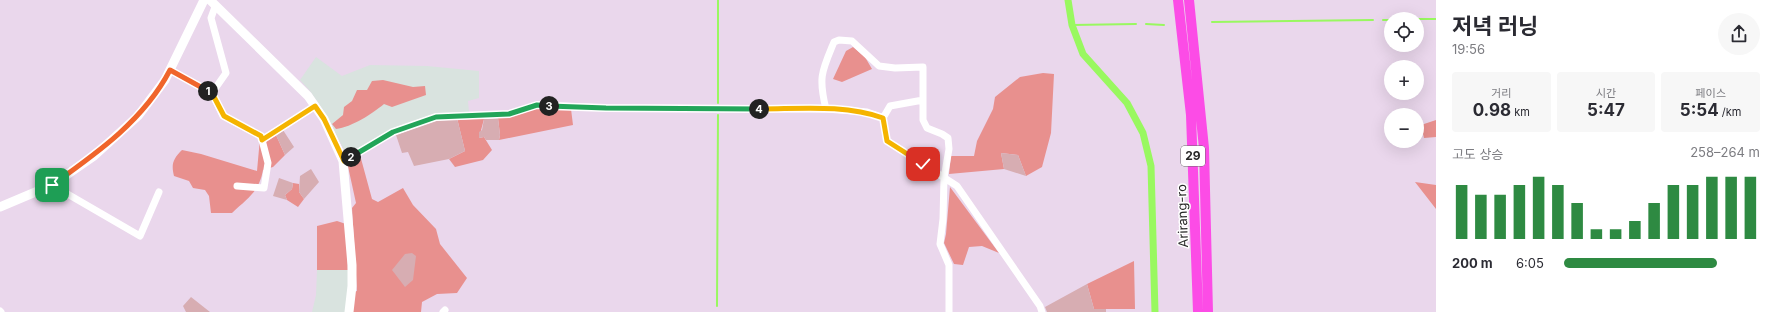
<!DOCTYPE html>
<html lang="ko">
<head>
<meta charset="utf-8">
<style>
  :root { --surface:#fff; --page:#f7f7f7; --text:#2b2b33; --muted:#7c7c81; --accent:#2e8a42 }
  body { margin:0; font-family:Inter,"Noto Sans KR",sans-serif; background:var(--page); color:var(--text); height:100vh; display:flex; flex-direction:column; font-size:15px; white-space:nowrap }
  * { box-sizing:border-box; margin:0 }
  p { font-size:13px; color:var(--muted) }
  .icon { flex:none; width:22px; height:22px; fill:none; stroke:currentColor; stroke-width:2; stroke-linecap:round; stroke-linejoin:round }
  .map { position:relative; flex:1; overflow:hidden }
  .drawer { display:flex; flex-direction:column; background:var(--surface); width:340px }
  .drawer>* { flex:none }
  .tools { position:absolute; left:1384px; top:12px; display:grid; gap:8px }
  .tools a { display:grid; place-items:center; width:40px; height:40px; border-radius:50%; background:var(--surface); box-shadow:0 4px 16px #0002; font-size:20px }
  .pin { position:absolute; display:grid; place-items:center; width:34px; height:34px; color:#fff; margin:-17px; border-radius:8px; box-shadow:0 2px 6px #0006 }
  .km { position:absolute; width:20px; height:20px; margin:-10px; border-radius:50%; background:#222; color:#fff; font-size:11px; line-height:20px; text-align:center }
  .round { display:grid; place-items:center; flex:none; width:42px; height:42px; border-radius:21px; background:var(--page) }
  .summary { display:flex; align-items:center; justify-content:space-between; height:68px; padding:0 16px }
  h1 { font-size:22px; font-weight:700; line-height:30px }
  .metrics { display:grid; grid-template-columns:repeat(3,1fr); gap:6px; height:68px; padding:4px 16px }
  .metrics div { display:grid; align-content:center; border-radius:4px; background:var(--page); text-align:center }
  .metrics b { font-size:17px; font-weight:700 }
  .metrics small { font-size:11px; font-weight:400 }
  .metrics p { font-size:11px }
  .chart { height:112px; padding:8px 16px }
  .chart p { display:flex; justify-content:space-between }
  .chart svg { width:100%; height:72px; margin-top:4px; stroke:var(--accent); stroke-width:6 }
  ul { padding:0 16px; list-style:none; font-size:13px }
  li { display:grid; grid-template-columns:64px 48px 1fr; align-items:center; height:30px }
  li i { height:10px; border-radius:5px; background:var(--accent) }
  main { display:flex; flex:1; min-height:0 }
  .map>svg:first-child { display:block }
</style>
</head>
<body>
<main>
<div class="map">
<svg width="1436" height="312" viewBox="0 0 1436 312">
  <rect width="100%" height="100%" fill="#ead7ec"/>
  <path fill="#d9e3df" d="M316 57 342 76 370 65 427 66 479 71V98L468 101 469 112 438 114 347 156 328 118 310 91 300 80Z
    M317 270H348L349 293 345 312H312L316 295Z"/>
  <path fill="#e8908e" d="M853 47 865 57 872 69 842 82 833 79 846 51Z
    M1043 73 1054 74 1051 133 1042 167 1026 176 1018 155 1001 153 1004 169 949 174 951 156H974L977 141 993 109 995 97 1020 77Z
    M383 80 413 87 425 86 426 95 392 107 384 104C372 114 352 127 336 129L332 124 343 115 344 107 352 101 357 90H367L372 81Z
    M536 108 571 109 573 125 499 140 500 135 498 118Z
    M457 118 484 119 479 138 484 137 492 150 483 160 455 167 449 159 465 151Z
    M1436 120V137L1424 138 1421 125Z
    M276 135 285 155 273 167 263 170C259 192 248 198 232 213H211L209 196 205 190 193 188 189 181 174 176C171 164 173 159 182 150L201 154 257 171 260 138Z
    M360 155 372 199 378 202 403 188 413 205 436 229 440 244 467 278 457 293 437 294 422 302 421 312H346L349 293 357 291 352 208 356 203 347 162Z
    M1415 182 1436 185V209Z
    M293 183 299 184V192L304 199 298 207 287 200 285 195 292 189Z
    M950 187 999 253 982 246 969 247 963 265 954 264 944 243 946 234Z
    M337 221 346 224 348 270H317V226Z
    M1134 261 1135 309H1094L1087 284Z"/>
  <path fill="#d7adb2" d="M457 118 465 151 449 159 414 166 408 152 402 153 396 135 433 121Z
    M498 118 500 135 499 140H486L484 137 479 138V132L482 130 484 119Z
    M283 130 294 147 285 155 276 135Z
    M1001 153 1018 155 1026 176 1004 169Z
    M311 169 319 182 304 199 299 192 300 176Z
    M279 178 293 183 292 189 285 195 287 200 273 196Z
    M412 253 416 256 413 280 405 287 392 270 405 254Z
    M1087 284 1094 309H1106V312H1047L1045 307Z
    M191 297 210 312H186L183 306Z"/>
  <g fill="none" stroke-linecap="round" stroke-linejoin="round">
    <path stroke="#99f860" stroke-width="2" d="M718 0V103
      M1417 19H1436
      M1383 20H1391
      M1212 22 1373 20
      M1146 24 1164 25
      M1072 25 1136 24
      M717 306 718 115"/>
    <path stroke="#99f860" stroke-width="7" d="M1068 0 1072 25 1083 54 1127 103 1143 133 1151 166 1155 312"/>
    <path stroke="#fff" stroke-width="7" d="M170 70 212 93 226 73 211 18 215 7
      M212 93 223 116 261 136 268 163 264 188 237 186
      M826 109C818 77 822 71 834 42L839 40 852 41 879 66 895 68 923 67V120L927 128 942 134 948 138 949 149 944 178 943 219 940 244 949 265V312
      M883 118 890 106 923 100
      M262 140 315 106
      M343 161 393 132 436 117 509 114 537 105 606 108 826 109 867 112 883 118 887 141 957 186 1040 306 1042 312
      M52 185 140 236 159 192
      M0 311 1 312
      M443 312 445 310"/>
    <path stroke="#fff" stroke-width="9" d="M210 0 308 96 324 119 343 161 352 265V286L349 312
      M0 207 52 185 94 156 138 116 165 80 204 0"/>
    <path stroke="#fc4ce6" stroke-width="10" d="M1178 0 1191 115 1198 312
      M1189 0 1204 148 1208 312"/>
  </g>
  <g fill="none" stroke-linecap="round" stroke-linejoin="round">
    <g stroke="#fff" stroke-width="8">
      <path id="split-1" d="M52 185C97 153 144 120 170 70L208 91"/>
    </g>
    <g stroke="#fff" stroke-width="8">
      <path id="split-2" d="M208 91 212 93 224 116 261 136 262 140 315 106 324 119 344 161 351 157"/>
    </g>
    <g stroke="#fff" stroke-width="8">
      <path id="split-3" d="M351 157 393 132 436 117 509 114 537 105 549 106"/>
    </g>
    <g stroke="#fff" stroke-width="8">
      <path id="split-4" d="M549 106 606 108 759 109"/>
    </g>
    <g stroke="#fff" stroke-width="8">
      <path id="split-5" d="M759 109C799 109 844 104 883 118L887 141 923 164"/>
    </g>
    <use href="#split-1" stroke="#f0652b" stroke-width="5"/>
    <use href="#split-2" stroke="#f5b400" stroke-width="5"/>
    <use href="#split-3" stroke="#22a559" stroke-width="5"/>
    <use href="#split-4" stroke="#22a559" stroke-width="5"/>
    <use href="#split-5" stroke="#f5b400" stroke-width="5"/>
  </g>
  <g text-anchor="middle" stroke-width="3" stroke-linejoin="round" paint-order="stroke">
    <rect fill="#fff" stroke="#686868" stroke-width="1" x="1181" y="146" width="24" height="20" rx="3"/>
    <g font-size="12" font-weight="bold" fill="#282828">
      <text x="1193" y="160">29</text>
    </g>
    <g font-size="13" fill="#282828" stroke="#fff">
      <text transform="translate(1182 216) rotate(-92)" y="5">Arirang-ro</text>
    </g>
  </g>
</svg>
<div class="tools">
<a><svg class="icon" aria-label="locate" viewBox="0 0 24 24"><circle cx="12" cy="12" r="6"/><path d="M12 2v4M12 18v4M2 12h4M18 12h4"/></svg></a>
<a>+</a>
<a>−</a>
</div>
<div class="pin" style="left:52px;top:185px;background:#1e9e55"><svg class="icon" aria-label="arrive" viewBox="0 0 24 24"><path d="M6 21V4h12l-3 4 3 4H6"/></svg></div>
<div class="pin" style="left:923px;top:164px;background:#d93025"><svg class="icon" aria-label="check" viewBox="0 0 24 24"><path d="M5 12l5 5 9-10"/></svg></div>
<b class="km" style="left:208px;top:91px">1</b>
<b class="km" style="left:351px;top:157px">2</b>
<b class="km" style="left:549px;top:106px">3</b>
<b class="km" style="left:759px;top:109px">4</b>
</div>
<section class="drawer">
<div class="summary"><div><h1>저녁 러닝</h1><p>19:56</p></div><a class="round"><svg class="icon" aria-label="share" viewBox="0 0 24 24"><path d="M12 15V3M7 8l5-5 5 5M5 13v7h14v-7"/></svg></a></div>
<div class="metrics">
<div><p>거리</p><b>0.98<small> km</small></b></div>
<div><p>시간</p><b>5:47</b></div>
<div><p>페이스</p><b>5:54<small> /km</small></b></div>
</div>
<div class="chart"><p><span>고도 상승</span>258–264 m</p>
<svg viewBox="0 0 160 44" preserveAspectRatio="none"><path d="M5 44V11M15 44V17M25 44V17M35 44V11M45 44V6M55 44V11M65 44V22M75 44V38M85 44V38M95 44V33M105 44V22M115 44V11M125 44V11M135 44V6M145 44V6M155 44V6"/></svg>
</div>
<ul>
<li><b>200 m</b>6:05<i style="width:78%"></i></li>
</ul>
</section>
</main>
</body>
</html>
